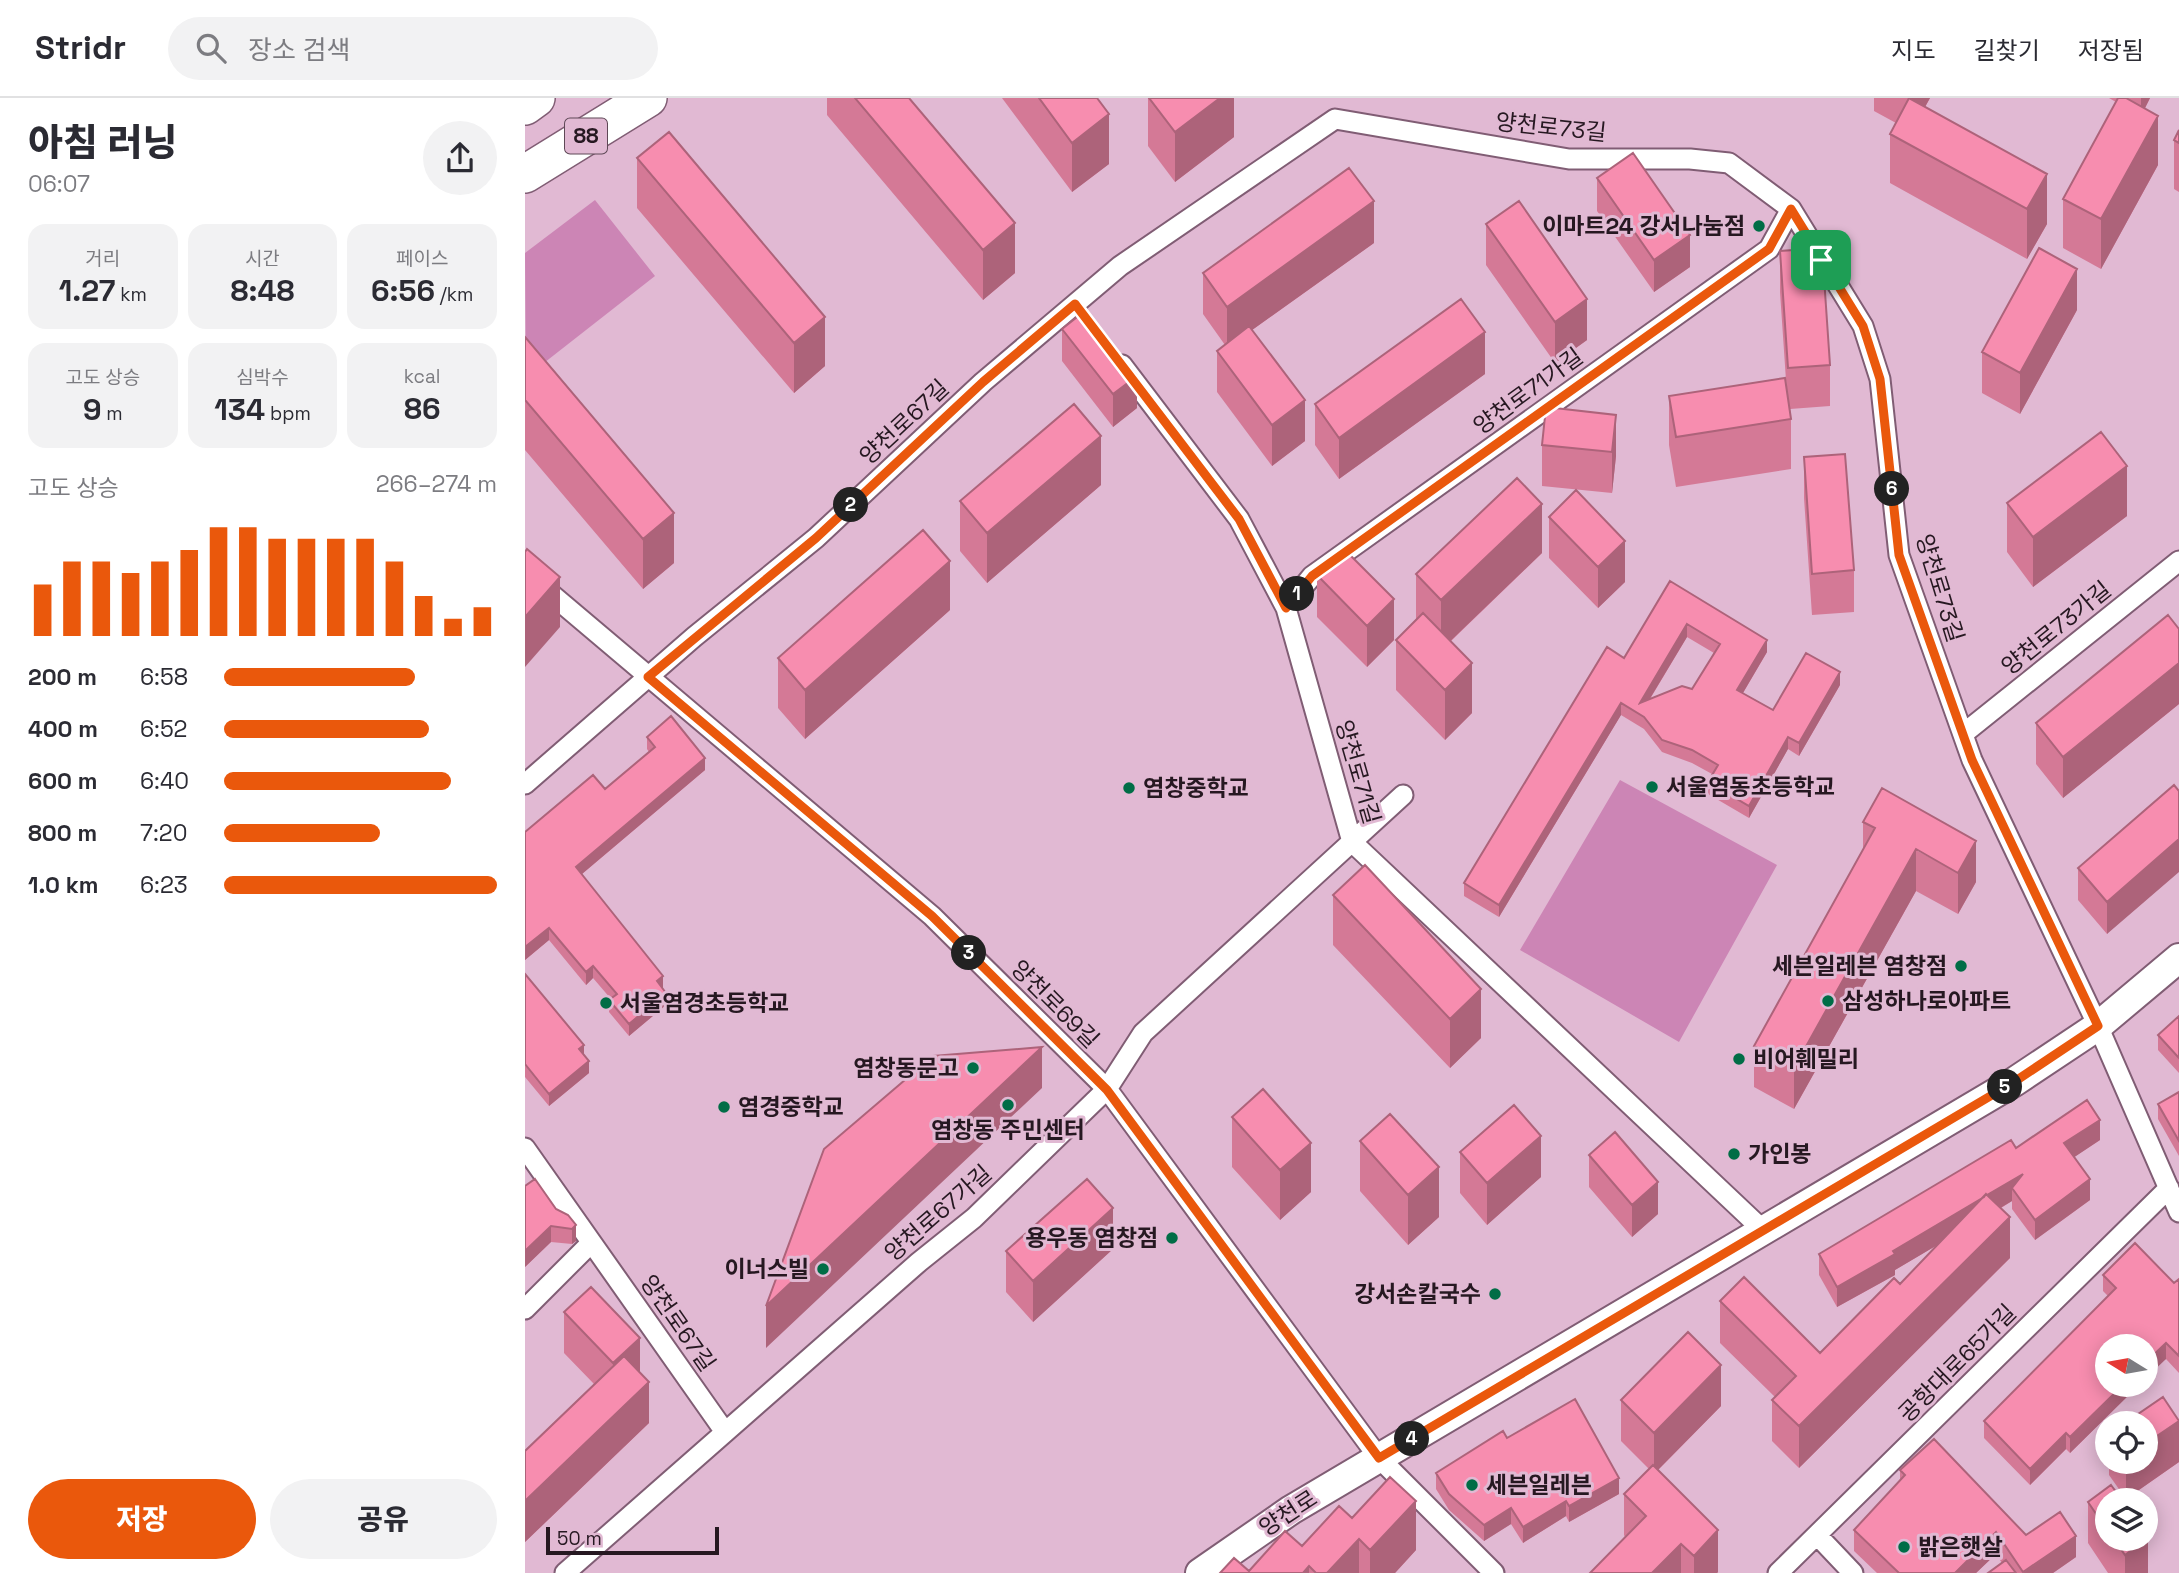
<!DOCTYPE html>
<html lang="ko">
<head>
<meta charset="utf-8">
<style>
  :root { --surface:#fff; --page:#f2f2f3; --text:#2b2b33; --muted:#7c7c81; --line:#e1e1e2; --accent:#ea580c }
  body { margin:0; font-family:"Space Grotesk","Noto Sans KR",sans-serif; background:var(--page); color:var(--text); height:100vh; display:flex; flex-direction:column; font-size:26px; white-space:nowrap }
  * { box-sizing:border-box; margin:0 }
  p { font-size:23px; color:var(--muted) }
  .icon { flex:none; width:38px; height:38px; fill:none; stroke:currentColor; stroke-width:2; stroke-linecap:round; stroke-linejoin:round }
  .map { position:relative; flex:1; overflow:hidden }
  .sheet { display:flex; flex-direction:column; background:var(--surface); width:525px }
  .sheet>* { flex:none }
  .needle { width:46px; rotate:281deg }
  .tools { position:absolute; left:1570px; top:1236px; display:grid; gap:14px }
  .tools a { display:grid; place-items:center; width:63px; height:63px; border-radius:50%; background:var(--surface); box-shadow:0 4px 18px #0003; font-size:35px }
  .scale { position:absolute; left:21px; bottom:18px; width:173px; box-sizing:border-box; padding-left:7px; border:4px solid #261821; border-top:0; font-size:19px; line-height:24px; white-space:nowrap; color:#261821; -webkit-text-stroke:5px #e1b9d3; paint-order:stroke }
  .pin { position:absolute; display:grid; place-items:center; width:60px; height:60px; color:#fff; margin:-30px; border-radius:14px; box-shadow:0 4px 10px #0006 }
  .km { position:absolute; width:35px; height:35px; margin:-18px; border-radius:50%; background:#222; color:#fff; font-size:19px; line-height:35px; text-align:center }
  .round { display:grid; place-items:center; flex:none; width:74px; height:74px; border-radius:37px; background:var(--page) }
  .summary { display:flex; align-items:center; justify-content:space-between; height:119px; padding:0 28px }
  h1 { font-size:38px; font-weight:800; line-height:52px }
  .figures { display:grid; grid-template-columns:repeat(3,1fr); gap:10px; height:119px; padding:7px 28px }
  .figures div { display:grid; align-content:center; border-radius:18px; background:var(--page); text-align:center }
  .figures b { font-size:30px; font-weight:800 }
  .figures small { font-size:19px; font-weight:400 }
  .figures p { font-size:19px }
  .chart { height:196px; padding:14px 28px }
  .chart p { display:flex; justify-content:space-between }
  .chart svg { width:100%; height:126px; margin-top:7px; stroke:var(--accent); stroke-width:6 }
  .primary-button { display:flex; gap:14px; margin-top:auto; padding:14px 28px }
  .primary-button a { flex:1; height:80px; border-radius:42px; background:var(--accent); color:#fff; font-size:28px; font-weight:800; line-height:80px; text-align:center }
  .primary-button a+a { background:var(--page); color:var(--text) }
  ul { padding:0 28px; list-style:none; font-size:23px }
  li { display:grid; grid-template-columns:112px 84px 1fr; align-items:center; height:52px }
  li i { height:18px; border-radius:9px; background:var(--accent) }
  header { display:flex; align-items:center; gap:42px; box-sizing:border-box; height:98px; padding:0 35px; background:var(--surface); border-bottom:2px solid var(--line) }
  header strong { font-size:33px }
  nav { display:flex; gap:38px; margin-inline-start:auto; font-size:24px }
  .search { width:490px; height:63px; background:var(--page); display:flex; align-items:center; gap:18px; box-sizing:border-box; padding:0 24px; border-radius:38px; color:var(--muted); font-size:26px }
  main { display:flex; flex:1; min-height:0 }
  .map>svg:first-child { display:block }
</style>
</head>
<body>
<header>
<strong>Stridr</strong>
<div class="search"><svg class="icon" aria-label="search" viewBox="0 0 24 24"><circle cx="10" cy="10" r="6"/><path d="M15 15l6 6"/></svg>장소 검색</div>
<nav><a>지도</a><a>길찾기</a><a>저장됨</a></nav>
</header>
<main>
<section class="sheet">
<div class="summary"><div><h1>아침 러닝</h1><p>06:07</p></div><a class="round"><svg class="icon" aria-label="share" viewBox="0 0 24 24"><path d="M12 15V3M7 8l5-5 5 5M5 13v7h14v-7"/></svg></a></div>
<div class="figures">
<div><p>거리</p><b>1.27<small> km</small></b></div>
<div><p>시간</p><b>8:48</b></div>
<div><p>페이스</p><b>6:56<small> /km</small></b></div>
</div>
<div class="figures">
<div><p>고도 상승</p><b>9<small> m</small></b></div>
<div><p>심박수</p><b>134<small> bpm</small></b></div>
<div><p>kcal</p><b>86</b></div>
</div>
<div class="chart"><p><span>고도 상승</span>266–274 m</p>
<svg viewBox="0 0 160 44" preserveAspectRatio="none"><path d="M5 44V26M15 44V18M25 44V18M35 44V22M45 44V18M55 44V14M65 44V6M75 44V6M85 44V10M95 44V10M105 44V10M115 44V10M125 44V18M135 44V30M145 44V38M155 44V34"/></svg>
</div>
<ul>
<li><b>200 m</b>6:58<i style="width:70%"></i></li>
<li><b>400 m</b>6:52<i style="width:75%"></i></li>
<li><b>600 m</b>6:40<i style="width:83%"></i></li>
<li><b>800 m</b>7:20<i style="width:57%"></i></li>
<li><b>1.0 km</b>6:23<i style="width:100%"></i></li>
</ul>
<div class="primary-button"><a>저장</a><a>공유</a></div>
</section>
<div class="map">
<svg width="1654" height="1475" viewBox="0 0 1654 1475">
  <rect width="100%" height="100%" fill="#e1b9d3"/>
  <path fill="#cc85b5" d="M70 102 130 178 1 279 0 155Z
    M1095 682 1252 767 1154 944 995 852Z"/>
  <g fill="none" stroke-linecap="round" stroke-linejoin="round">
    <g stroke="#805d74" stroke-width="23">
      <path id="street" d="M597 267 714 421 761 510 827 744 1240 1134
        M0 474 407 818 582 991 854 1360 969 1475
        M761 510 787 478 1244 151 1266 111
        M1438 636 1654 463
        M0 686 169 539 291 440 458 284 595 168 810 21 1044 61H1165L1204 65 1266 111 1338 228 1355 281 1374 457 1447 662 1573 928 1654 1114
        M0 1050 200 1334
        M0 1211 66 1145
        M1292 1437 1328 1475
        M40 1475 394 1164 449 1120 582 991 618 935 878 697
        M1253 1475 1644 1090"/>
    </g>
    <g stroke="#805d74" stroke-width="32">
      <path id="secondary" d="M675 1475 766 1412 1489 984 1573 928 1654 860"/>
    </g>
    <g stroke="#805d74" stroke-width="40">
      <path id="highway" d="M0 8 11 0
        M0 76 123 0"/>
    </g>
    <use href="#street" stroke="#fff" stroke-width="19"/>
    <use href="#secondary" stroke="#fff" stroke-width="28"/>
    <use href="#highway" stroke="#fff" stroke-width="37"/>
  </g>
  <path fill="#d47996" fill-rule="evenodd" d="M302 0H384L490 175 458 202 302 17Z
    M477 0H572L584 66 547 94Z
    M623 0H709V39L650 84 623 48Z
    M1349 0H1405L1400 9 1522 126 1502 161 1365 85V36L1371 25 1349 13Z
    M1584 0H1625L1620 10 1633 67 1576 171 1538 150V101L1591 4Z
    M1654 32V94L1649 91V42Z
    M112 60 300 268 269 295 112 110Z
    M1072 80 1165 169 1129 194 1072 113Z
    M961 126 1062 242 1030 265 961 167Z
    M849 145 727 232 780 343 747 368 692 294V253L700 247 678 216V175Z
    M1255 153 1305 267V308L1265 311 1266 321V371L1151 389 1144 347V298L1262 297 1255 194Z
    M1552 212 1495 316 1457 295V254Z
    M537 231 612 310 588 329 537 263Z
    M0 239 149 465 118 491 0 352Z
    M960 276 814 381 790 347V306Z
    M1091 317V358L1087 395 1017 388V347Z
    M1279 359 1329 472V514L1287 517 1279 400Z
    M576 387 462 485 435 453V403Z
    M1482 405 1602 418 1508 489 1482 454Z
    M1024 419 1100 484 1073 510 1024 460Z
    M1017 455 926 543 947 615 920 642 871 592V542L891 521V476Z
    M792 477 869 542 842 569 792 519Z
    M1145 483 1242 554 1218 595 1248 612 1315 587 1274 658 1263 651 1224 720 1183 696V684L1187 676 1167 665 1137 654 1119 631 1096 617 974 819 939 798V785L1099 560ZM1162 539 1189 555 1167 591 1125 601Z
    M425 512 280 641 253 610V560Z
    M1654 531V606L1538 700 1511 666V625Z
    M122 639 180 672 57 776 138 890 141 907 104 938 84 914V902L86 901 68 880 61 887 24 842 0 862V734L80 691 124 654 122 651Z
    M1654 693 1582 836 1553 802V770Z
    M1338 724 1451 784 1433 816 1391 793 1269 1011 1229 989V948L1338 751Z
    M808 797 956 940 925 970 808 847Z
    M0 876 59 957 64 975 24 1008 0 979Z
    M1654 918V975L1633 952V937Z
    M1654 994V1058L1633 1021V1006Z
    M707 1019 786 1094 755 1122 707 1069Z
    M1575 1042 1549 1059 1565 1102 1510 1142 1487 1111V1103L1476 1110 1485 1160 1274 1370 1247 1343V1302L1250 1299 1195 1245V1203L1295 1255 1375 1186 1412 1147 1370 1172V1177L1312 1209 1294 1177V1156L1491 1050Z
    M835 1043 914 1119 883 1147 835 1093Z
    M935 1054 1016 1079 962 1127 935 1095Z
    M1064 1057 1133 1116 1107 1139 1064 1089Z
    M31 1111 51 1127V1143L47 1146 26 1144 0 1169Z
    M588 1151 508 1224 481 1194V1153Z
    M1578 1177 1649 1185 1654 1181V1275L1641 1261 1582 1286H1615L1545 1355 1541 1351 1505 1387 1459 1340V1323L1583 1198 1578 1193Z
    M39 1214 115 1274 124 1325 0 1444V1353L69 1286 39 1255Z
    M1096 1302 1196 1308 1133 1372 1193 1474 1192 1475H1065L1100 1439 1099 1437V1396L1124 1371 1096 1343Z
    M982 1340 1094 1396 1044 1424 1041 1418 998 1445 986 1426 959 1443 924 1412 911 1391V1375Z
    M1584 1363H1620L1654 1364 1601 1401 1584 1377Z
    M1375 1372 1501 1437 1551 1459 1528 1475H1463L1477 1465 1471 1456 1451 1475H1352L1329 1453V1432L1375 1382Z
    M1582 1402V1440H1620L1623 1475H1583L1563 1445V1404Z
    M827 1420 891 1452 870 1475H695L724 1473 777 1448Z"/>
  <path fill="#ad637a" d="M695 0H709V39L650 84V34Z
    M1386 0H1405L1386 34Z
    M1616 0H1625L1616 18Z
    M584 16V66L547 94V45Z
    M1633 18V67L1576 171V121Z
    M1522 76V126L1502 161V111Z
    M849 103V145L702 250V209Z
    M490 125V175L458 202V152Z
    M1165 137V169L1129 194V162Z
    M1552 171V212L1495 316V275Z
    M1062 201V242L1030 265V224Z
    M300 219V268L269 295V245Z
    M960 234V276L814 381V340Z
    M612 278V310L588 329V296Z
    M780 302V343L747 368V327Z
    M1091 317V358L1087 395V354Z
    M576 338V387L462 485V435Z
    M1602 368V418L1508 489V439Z
    M1017 406V455L916 552V502Z
    M149 415V465L118 491V441Z
    M1100 443V484L1073 510V469Z
    M425 463V512L280 641V592Z
    M35 479V529L0 569V519Z
    M869 501V542L842 569V528Z
    M1162 526V539L1115 617V605Z
    M1242 542V554L1212 605V592Z
    M947 565V615L920 642V592Z
    M1654 565V606L1538 700V659Z
    M1315 574V587L1274 658V645Z
    M1096 605V617L974 819V807Z
    M1263 639V651L1224 720V708Z
    M180 660V672L51 781V769Z
    M1654 741V774L1582 836V804Z
    M1451 743V784L1433 816V775Z
    M1391 751V793L1269 1011V970Z
    M24 830V842L0 862V849Z
    M68 868V880L61 887V874Z
    M138 878V891L132 883Z
    M956 891V940L925 970V921Z
    M141 895V907L104 938V926Z
    M59 947V959L54 951Z
    M517 949V990L241 1250V1208Z
    M64 963V975L24 1008V996Z
    M1575 1022V1042L1539 1066V1045Z
    M1016 1038V1079L962 1127V1085Z
    M786 1045V1094L755 1122V1072Z
    M914 1069V1119L883 1147V1097Z
    M1498 1076 1487 1090V1103L1370 1172V1177L1312 1209V1189L1368 1153Z
    M1565 1081V1102L1510 1142V1122Z
    M1133 1084V1116L1107 1139V1107Z
    M588 1110V1151L508 1224V1183Z
    M1485 1119V1160L1274 1370V1328Z
    M51 1127V1143L47 1146V1131Z
    M26 1128V1144L0 1169V1153Z
    M115 1240V1281L88 1306V1265Z
    M1641 1245V1261L1620 1281V1265Z
    M1196 1267V1308L1129 1376V1335Z
    M124 1284V1325L0 1444V1403Z
    M1599 1286H1615L1545 1355V1339Z
    M1654 1323V1364L1601 1401V1363H1620V1346Z
    M1541 1335V1351L1505 1387V1371Z
    M1094 1380V1396L1044 1424V1408Z
    M891 1403V1452L870 1475H845V1452Z
    M1041 1403V1418L998 1445V1429Z
    M986 1410V1426L959 1443V1427Z
    M1193 1432V1474L1192 1475H1169V1458Z
    M1471 1434V1456L1451 1475H1430Z
    M1551 1438V1459L1528 1475H1498Z
    M1623 1440V1475H1600V1457Z
    M834 1441V1475H802Z
    M1156 1446V1475H1127Z
    M784 1468V1475H778Z"/>
  <path fill="#f78daf" stroke="#ad637a" stroke-width="2" fill-rule="evenodd" d="M330 0H384L490 125 458 152Z
    M514 0H572L584 16 547 45Z
    M624 0H695L650 34Z
    M1384 0 1522 76 1502 111 1365 36Z
    M1593 0H1601L1633 18 1576 121 1538 101Z
    M1654 32V45L1649 42Z
    M144 34 300 219 269 245 112 60Z
    M1108 55 1165 137 1129 162 1072 80Z
    M824 70 849 103 702 209 678 175Z
    M994 103 1062 201 1030 224 961 126Z
    M1297 150 1305 267 1263 270 1255 153Z
    M1514 150 1552 171 1495 275 1457 254Z
    M936 201 960 234 814 340 790 306Z
    M561 212 612 278 588 296 537 231Z
    M724 228 780 302 747 327 692 253Z
    M0 239 149 415 118 441 0 302Z
    M1260 280 1266 321 1151 339 1144 298Z
    M549 306 576 338 462 435 435 403Z
    M1021 309 1091 317 1087 354 1017 347Z
    M1576 334 1602 368 1508 439 1482 405Z
    M1320 356 1329 472 1287 476 1279 359Z
    M992 380 1017 406 916 502 891 476Z
    M1051 392 1100 443 1073 469 1024 419Z
    M398 432 425 463 280 592 253 560Z
    M2 451 35 479 0 519V454Z
    M819 451 869 501 842 528 792 477Z
    M1145 483 1242 542 1212 592 1248 612 1281 555 1315 574 1274 645 1263 639 1224 708 1183 684 1193 667 1167 652 1137 642 1119 619 1096 605 974 807 939 785 1082 549 1099 560ZM1162 526 1195 546 1167 591 1157 588 1115 605Z
    M898 515 947 565 920 592 871 542Z
    M1643 517 1654 531V565L1538 659 1511 625Z
    M146 618 180 660 51 769 138 878 132 883 141 895 104 926 84 902 92 896 68 868 61 874 24 830 0 849V734L68 677 80 691 130 649 122 639Z
    M1649 687 1654 693V741L1582 804 1553 770Z
    M1357 690 1451 743 1433 775 1391 751 1269 970 1229 948 1350 730 1338 724Z
    M840 767 956 891 925 921 808 797Z
    M0 876 59 947 54 951 64 963 24 996 0 966Z
    M1654 918V960L1633 937Z
    M517 949 241 1208 299 1051 408 958Z
    M738 991 786 1045 755 1072 707 1019Z
    M1654 994V1043L1633 1006Z
    M1562 1002 1575 1022 1539 1045 1565 1081 1510 1122 1487 1090 1498 1076 1462 1097 1461 1096 1459 1099 1368 1153 1370 1156 1312 1189 1294 1156 1486 1042 1491 1050Z
    M989 1007 1016 1038 962 1085 935 1054Z
    M865 1016 914 1069 883 1097 835 1043Z
    M1090 1034 1133 1084 1107 1107 1064 1057Z
    M10 1081 31 1111 43 1117 51 1127 47 1131 26 1128 0 1153V1088Z
    M562 1081 588 1110 508 1183 481 1153Z
    M1461 1096 1485 1119 1274 1328 1247 1302 1271 1278 1195 1203 1219 1179 1295 1255 1369 1180 1375 1186Z
    M1610 1145 1649 1185 1654 1181V1258L1641 1245 1620 1265V1248H1582V1286H1599L1545 1339 1541 1335 1505 1371 1459 1323 1591 1190 1578 1177Z
    M66 1189 115 1240 88 1265 39 1214Z
    M1163 1234 1196 1267 1129 1335 1096 1302Z
    M99 1258 124 1284 0 1403V1353Z
    M1638 1299 1654 1323 1620 1346V1325H1600Z
    M1050 1301 1094 1380 1044 1408 1041 1403 998 1429 986 1410 959 1427 924 1396 911 1375 978 1333 982 1340Z
    M1409 1341 1501 1437 1535 1414 1551 1438 1498 1474 1471 1434 1430 1475H1374L1329 1432 1380 1377 1375 1372Z
    M1128 1367 1193 1432 1169 1458 1156 1446 1127 1475H1065L1121 1418 1099 1396Z
    M865 1379 891 1403 845 1452 834 1441 802 1475H791L784 1468 778 1475H695L709 1460 724 1473 760 1433 777 1448 814 1408 827 1420Z
    M1586 1387 1597 1402H1582V1432L1563 1404Z
    M1620 1436 1623 1440 1600 1457 1588 1440H1620Z
    M1481 1462 1491 1475H1463Z"/>
  <g fill="none" stroke-linecap="round" stroke-linejoin="round">
    <g stroke="#fff" stroke-width="14">
      <path id="route" d="M1266 111 1338 228 1355 281 1374 457 1447 662 1573 928 1489 984 854 1360 582 992 407 818 123 579 291 440 458 284 550 206 714 421 761 510 787 478 1244 151Z"/>
    </g>
    <use href="#route" stroke="#ea580c" stroke-width="9"/>
  </g>
  <g fill="#006d46" stroke="#e1b9d3" stroke-width="2.5">
    <circle cx="1234" cy="128" r="7"/>
    <circle cx="1127" cy="689" r="7"/>
    <circle cx="604" cy="690" r="7"/>
    <circle cx="1436" cy="868" r="7"/>
    <circle cx="1303" cy="903" r="7"/>
    <circle cx="81" cy="905" r="7"/>
    <circle cx="1214" cy="961" r="7"/>
    <circle cx="448" cy="970" r="7"/>
    <circle cx="483" cy="1007" r="7"/>
    <circle cx="199" cy="1009" r="7"/>
    <circle cx="1209" cy="1056" r="7"/>
    <circle cx="647" cy="1140" r="7"/>
    <circle cx="298" cy="1171" r="7"/>
    <circle cx="970" cy="1196" r="7"/>
    <circle cx="947" cy="1387" r="7"/>
    <circle cx="1379" cy="1449" r="7"/>
  </g>
  <g text-anchor="middle" stroke-width="6" stroke-linejoin="round" paint-order="stroke">
    <rect fill="#e1b9d3" stroke="#5e4856" stroke-width="2" x="40" y="20.5" width="42" height="35" rx="5"/>
    <g font-size="21" font-weight="bold" fill="#261821">
      <text x="61" y="45">88</text>
    </g>
    <g font-size="23" fill="#261821" stroke="#e1b9d3">
      <text transform="translate(1026 29) rotate(6)" y="8">양천로73길</text>
      <text transform="translate(1003 293) rotate(-36)" y="8">양천로71가길</text>
      <text transform="translate(379 324) rotate(-43)" y="8">양천로67길</text>
      <text transform="translate(1415 490) rotate(73)" y="8">양천로73길</text>
      <text transform="translate(1531 530) rotate(-39)" y="8">양천로73가길</text>
      <text transform="translate(833 674) rotate(74)" y="8">양천로71길</text>
      <text transform="translate(530 906) rotate(45)" y="8">양천로69길</text>
      <text transform="translate(413 1115) rotate(-41)" y="8">양천로67가길</text>
      <text transform="translate(153 1225) rotate(55)" y="8">양천로67길</text>
      <text transform="translate(1432 1265) rotate(-45)" y="8">공항대로65가길</text>
      <text transform="translate(763 1415) rotate(-33)" y="8">양천로</text>
    </g>
    <g font-size="23" font-weight="bold" fill="#261821" stroke="#e1b9d3" text-anchor="start">
      <text x="1220" y="136" text-anchor="end">이마트24 강서나눔점</text>
      <text x="1141" y="697">서울염동초등학교</text>
      <text x="618" y="698">염창중학교</text>
      <text x="1422" y="876" text-anchor="end">세븐일레븐 염창점</text>
      <text x="1317" y="911">삼성하나로아파트</text>
      <text x="95" y="913">서울염경초등학교</text>
      <text x="1228" y="969">비어훼밀리</text>
      <text x="434" y="978" text-anchor="end">염창동문고</text>
      <text x="213" y="1017">염경중학교</text>
      <text x="483" y="1040" text-anchor="middle">염창동 주민센터</text>
      <text x="1223" y="1064">가인봉</text>
      <text x="633" y="1148" text-anchor="end">용우동 염창점</text>
      <text x="284" y="1179" text-anchor="end">이너스빌</text>
      <text x="956" y="1204" text-anchor="end">강서손칼국수</text>
      <text x="961" y="1395">세븐일레븐</text>
      <text x="1393" y="1457">밝은햇살</text>
    </g>
  </g>
</svg>
<div class="tools">
<a><svg class="needle" viewBox="-14 -14 28 28"><path d="M0-13l5 13h-10z" fill="#e53935"/><path d="M0 13l5-13h-10z" fill="#7c7c81"/></svg></a>
<a><svg class="icon" aria-label="locate" viewBox="0 0 24 24"><circle cx="12" cy="12" r="6"/><path d="M12 2v4M12 18v4M2 12h4M18 12h4"/></svg></a>
<a><svg class="icon" aria-label="layers" viewBox="0 0 24 24"><path d="M12 4l9 5-9 5-9-5zM3 14l9 5 9-5"/></svg></a>
</div>
<div class="scale">50 m</div>
<div class="pin" style="left:1296px;top:162px;background:#1e9e55"><svg class="icon" aria-label="arrive" viewBox="0 0 24 24"><path d="M6 21V4h12l-3 4 3 4H6"/></svg></div>
<b class="km" style="left:772px;top:496px">1</b>
<b class="km" style="left:326px;top:407px">2</b>
<b class="km" style="left:444px;top:855px">3</b>
<b class="km" style="left:887px;top:1341px">4</b>
<b class="km" style="left:1480px;top:989px">5</b>
<b class="km" style="left:1367px;top:391px">6</b>
</div>
</main>
</body>
</html>
